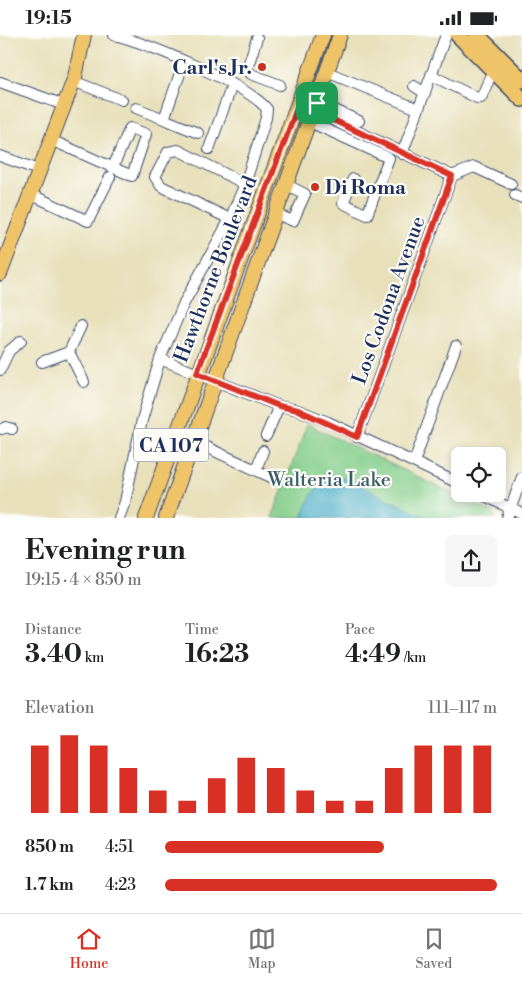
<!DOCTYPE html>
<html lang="en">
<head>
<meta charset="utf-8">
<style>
  :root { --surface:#fff; --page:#f6f6f6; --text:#202124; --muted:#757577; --line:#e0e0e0; --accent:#d93025 }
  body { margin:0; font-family:"Libre Bodoni",serif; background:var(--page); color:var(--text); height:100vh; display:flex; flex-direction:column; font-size:19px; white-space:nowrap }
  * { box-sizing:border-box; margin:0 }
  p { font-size:16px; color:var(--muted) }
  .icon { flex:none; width:28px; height:28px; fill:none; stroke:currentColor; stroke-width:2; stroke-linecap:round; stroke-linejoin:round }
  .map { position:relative; height:483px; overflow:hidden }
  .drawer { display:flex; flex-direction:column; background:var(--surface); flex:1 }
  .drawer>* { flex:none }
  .tools { position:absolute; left:451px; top:412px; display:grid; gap:10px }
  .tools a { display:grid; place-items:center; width:55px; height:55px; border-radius:8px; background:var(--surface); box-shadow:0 2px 8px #0003; font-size:25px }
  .pin { position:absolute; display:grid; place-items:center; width:42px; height:42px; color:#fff; margin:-21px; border-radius:10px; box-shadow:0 2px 8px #0006 }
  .round { display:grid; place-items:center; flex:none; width:52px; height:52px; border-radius:8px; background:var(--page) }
  .overview { display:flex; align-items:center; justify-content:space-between; height:85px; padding:0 25px }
  h1 { font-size:28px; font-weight:800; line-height:38px }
  .stats { display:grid; grid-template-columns:repeat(3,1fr); gap:8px; height:85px; padding:5px 25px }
  .stats div { display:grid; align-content:center }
  .stats b { font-size:25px; font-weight:800 }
  .stats small { font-size:14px; font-weight:400 }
  .stats p { font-size:14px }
  .chart { height:140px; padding:10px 25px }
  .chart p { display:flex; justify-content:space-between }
  .chart svg { width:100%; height:90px; margin-top:5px; stroke:var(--accent); stroke-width:6 }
  ul { padding:0 25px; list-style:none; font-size:16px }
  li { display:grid; grid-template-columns:80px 60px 1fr; align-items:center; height:38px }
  li i { height:12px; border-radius:6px; background:var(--accent) }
  .status { display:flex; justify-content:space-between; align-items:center; height:35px; padding:0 25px; background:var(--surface); direction:ltr }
  .status svg { height:14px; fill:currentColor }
  .menu { display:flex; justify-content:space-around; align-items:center; height:70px; border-top:1px solid var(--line); background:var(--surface); font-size:14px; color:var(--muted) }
  .menu a { display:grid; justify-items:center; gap:2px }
  .menu .on { color:var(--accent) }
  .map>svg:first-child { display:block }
</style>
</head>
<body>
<div class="status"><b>19:15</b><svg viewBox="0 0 49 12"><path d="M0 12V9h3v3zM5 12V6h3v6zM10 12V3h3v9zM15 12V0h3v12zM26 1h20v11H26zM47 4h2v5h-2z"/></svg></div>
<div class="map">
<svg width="522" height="483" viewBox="0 0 522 483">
  <rect width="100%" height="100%" fill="#fdfcf7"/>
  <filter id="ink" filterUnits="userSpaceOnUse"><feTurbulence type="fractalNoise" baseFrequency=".02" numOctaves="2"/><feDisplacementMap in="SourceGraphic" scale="10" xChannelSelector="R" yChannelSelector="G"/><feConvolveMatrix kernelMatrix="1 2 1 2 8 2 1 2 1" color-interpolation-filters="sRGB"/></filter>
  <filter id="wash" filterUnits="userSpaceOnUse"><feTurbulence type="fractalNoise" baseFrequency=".0096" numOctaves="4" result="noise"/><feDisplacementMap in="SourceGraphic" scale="20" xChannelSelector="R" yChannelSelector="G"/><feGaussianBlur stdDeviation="1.12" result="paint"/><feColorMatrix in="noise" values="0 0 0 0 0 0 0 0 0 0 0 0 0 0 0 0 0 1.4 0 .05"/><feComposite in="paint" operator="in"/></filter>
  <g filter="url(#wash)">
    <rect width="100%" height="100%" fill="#e8e0bb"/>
    <path fill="#83cd8a" stroke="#4f7e74" d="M307 389 493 478 495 483H272Z"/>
    <path fill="#48adc7" stroke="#326e92" d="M336 439 427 483H302C309 464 315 447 336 439Z"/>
  </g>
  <g filter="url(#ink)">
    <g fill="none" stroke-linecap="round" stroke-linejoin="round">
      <g stroke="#3a4a6c" stroke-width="12">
        <path id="minor" d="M114 0C146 8 247 49 267 74L266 83 245 149 230 184 184 268 160 324 142 385 125 467 119 483
          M257 3 247 34 251 39 280 50
          M327 37 418 74
          M431 40 477 63H481L493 35
          M73 46 122 65
          M0 47 64 70
          M414 51 425 58
          M302 60 359 86
          M136 73 164 84 184 27
          M314 76 452 141
          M164 84 198 98
          M310 87 389 123 367 180 343 168 353 144
          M51 105 132 141 146 99 130 93 113 132
          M209 114 232 50
          M402 119 446 0
          M0 121 39 135
          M452 141 474 132 511 149
          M30 159 88 186 110 142
          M515 160 522 163
          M276 179 293 186 305 159 287 150
          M230 184 161 151 155 142 168 117 178 115 245 149
          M81 291 69 317 84 347
          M160 324 279 371 298 375 328 387 460 449
          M42 327 69 317
          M0 335 9 316 21 306
          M2 394 6 392 12 394
          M266 401 279 371
          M357 402 452 141
          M193 406 273 443
          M414 427 456 311
          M256 435 263 416
          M481 459 522 479
          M507 483 522 442"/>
      </g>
      <g stroke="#3a4a6c" stroke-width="16">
        <path id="major" d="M0 239 75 42 84 0
          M146 483 323 0
          M166 483 340 0"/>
      </g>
      <g stroke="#3a4a6c" stroke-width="18">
        <path id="highway" d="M458 0 522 64
          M477 0 522 45"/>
      </g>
      <use href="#minor" stroke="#fff" stroke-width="10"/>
      <use href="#major" stroke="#efc469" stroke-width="14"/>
      <use href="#highway" stroke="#efc469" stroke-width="15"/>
    </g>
  </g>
  <g fill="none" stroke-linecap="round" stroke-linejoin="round" filter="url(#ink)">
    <g stroke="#fff" stroke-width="10">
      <path id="route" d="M302 60 317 68 314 76 452 141 357 402 298 375 279 371 197 338Z"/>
    </g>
    <use href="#route" stroke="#d93025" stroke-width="6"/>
  </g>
  <g fill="#c8321e" stroke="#fdfcf7" stroke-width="2">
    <circle cx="262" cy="32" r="5"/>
    <circle cx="315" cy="152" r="5"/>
  </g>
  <g text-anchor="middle" stroke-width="4.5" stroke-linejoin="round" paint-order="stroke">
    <rect fill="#fdfcf7" stroke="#5f6c8c" stroke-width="1" x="133.5" y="393.5" width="75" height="33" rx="4"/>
    <g font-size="19" font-weight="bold" fill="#1b2f5e">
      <text x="171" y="417">CA 107</text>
    </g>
    <g font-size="20" font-weight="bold" fill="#1b2f5e" stroke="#fdfcf7" text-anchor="end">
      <text x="252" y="39">Carl's Jr.</text>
      <text x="325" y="159" text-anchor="start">Di Roma</text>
    </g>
    <g font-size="20" fill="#1b2f5e" stroke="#fdfcf7">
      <text transform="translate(215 234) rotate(-69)" y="7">Hawthorne Boulevard</text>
      <text transform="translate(388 265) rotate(-70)" y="7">Los Codona Avenue</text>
    </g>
    <g font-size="20" fill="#3a5e6b" stroke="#fdfcf7">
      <text x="329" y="451">Walteria Lake</text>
    </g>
  </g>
</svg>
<div class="tools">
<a><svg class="icon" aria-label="locate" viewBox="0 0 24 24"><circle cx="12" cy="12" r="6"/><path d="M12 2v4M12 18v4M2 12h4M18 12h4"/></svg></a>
</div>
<div class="pin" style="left:317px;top:68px;background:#1e9e55"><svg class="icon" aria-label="arrive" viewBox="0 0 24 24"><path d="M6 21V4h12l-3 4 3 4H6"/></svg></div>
</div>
<section class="drawer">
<div class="overview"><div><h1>Evening run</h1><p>19:15 · 4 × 850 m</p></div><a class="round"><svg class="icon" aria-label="share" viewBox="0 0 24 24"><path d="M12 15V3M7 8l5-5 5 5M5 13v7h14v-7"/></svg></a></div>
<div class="stats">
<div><p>Distance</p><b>3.40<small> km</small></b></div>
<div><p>Time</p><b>16:23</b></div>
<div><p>Pace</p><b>4:49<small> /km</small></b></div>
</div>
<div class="chart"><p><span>Elevation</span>111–117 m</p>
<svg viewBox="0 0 160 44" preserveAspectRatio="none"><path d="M5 44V11M15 44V6M25 44V11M35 44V22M45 44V33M55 44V38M65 44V27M75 44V17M85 44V22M95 44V33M105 44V38M115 44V38M125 44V22M135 44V11M145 44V11M155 44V11"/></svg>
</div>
<ul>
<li><b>850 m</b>4:51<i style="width:66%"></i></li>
<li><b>1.7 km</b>4:23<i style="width:100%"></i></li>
</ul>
</section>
<nav class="menu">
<a class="on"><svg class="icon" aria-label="home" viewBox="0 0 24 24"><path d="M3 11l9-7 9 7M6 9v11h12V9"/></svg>Home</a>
<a><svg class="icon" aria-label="map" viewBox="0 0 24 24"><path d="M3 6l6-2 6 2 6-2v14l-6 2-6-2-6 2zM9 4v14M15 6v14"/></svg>Map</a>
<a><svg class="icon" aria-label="saved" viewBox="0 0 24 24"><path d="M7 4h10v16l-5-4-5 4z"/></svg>Saved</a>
</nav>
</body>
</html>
